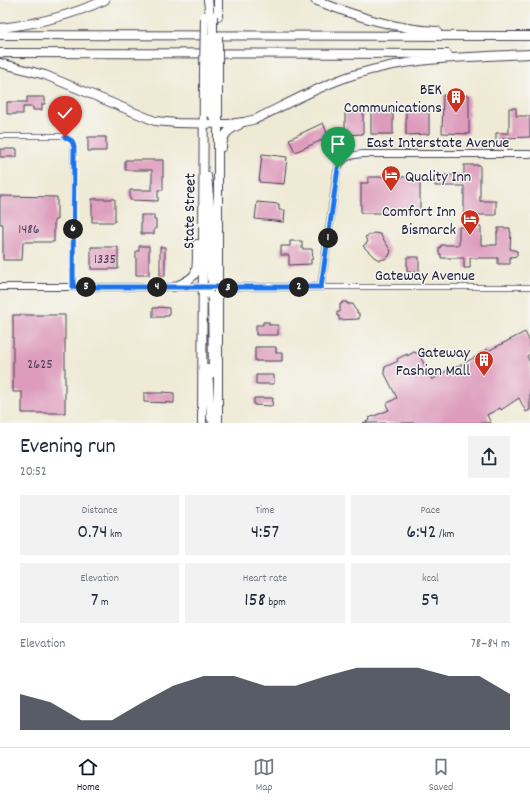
<!DOCTYPE html>
<html lang="en">
<head>
<meta charset="utf-8">
<style>
  :root { --surface:#fff; --page:#f2f2f3; --text:#1f2937; --muted:#747a83; --line:#e0e1e3; --accent:#111827 }
  body { margin:0; font-family:Dekko,sans-serif; background:var(--page); color:var(--text); height:100vh; display:flex; flex-direction:column; font-size:15px; white-space:nowrap }
  * { box-sizing:border-box; margin:0 }
  p { font-size:13px; color:var(--muted) }
  .icon { flex:none; width:22px; height:22px; fill:none; stroke:currentColor; stroke-width:2; stroke-linecap:round; stroke-linejoin:round }
  .map { position:relative; height:423px; overflow:hidden }
  .side { display:flex; flex-direction:column; background:var(--surface); flex:1 }
  .side>* { flex:none }
  .pin { position:absolute; display:grid; place-items:center; width:34px; height:34px; color:#fff; margin:-41px -17px; border-radius:50% 50% 50% 0; rotate:-45deg; box-shadow:0 0 4px #0007 }
  .pin .icon { rotate:45deg }
  .km { position:absolute; width:20px; height:20px; margin:-10px; border-radius:50%; background:#222; color:#fff; font-size:11px; line-height:20px; text-align:center }
  .round { display:grid; place-items:center; flex:none; width:42px; height:42px; border-radius:0px; background:var(--page) }
  .summary { display:flex; align-items:center; justify-content:space-between; height:68px; padding:0 20px }
  h1 { font-size:22px; font-weight:600; line-height:30px }
  .metrics { display:grid; grid-template-columns:repeat(3,1fr); gap:6px; height:68px; padding:4px 20px }
  .metrics div { display:grid; align-content:center; border-radius:0px; background:var(--page); text-align:center }
  .metrics b { font-size:20px; font-weight:600 }
  .metrics small { font-size:11px; font-weight:400 }
  .metrics p { font-size:11px }
  .chart { height:112px; padding:8px 20px }
  .chart p { display:flex; justify-content:space-between }
  .chart svg { width:100%; height:72px; margin-top:4px; fill:var(--accent); opacity:.7 }
  .menu { display:flex; justify-content:space-around; align-items:center; height:56px; border-top:1px solid var(--line); background:var(--surface); font-size:11px; color:var(--muted) }
  .menu a { display:grid; justify-items:center; gap:2px }
  .menu .selected { color:var(--accent) }
  .map>svg:first-child { display:block }
</style>
</head>
<body>
<div class="map">
<svg width="530" height="423" viewBox="0 0 530 423">
  <rect width="100%" height="100%" fill="#f6f6f2"/>
  <filter id="ink" filterUnits="userSpaceOnUse"><feTurbulence type="fractalNoise" baseFrequency=".025" numOctaves="2"/><feDisplacementMap in="SourceGraphic" scale="8" xChannelSelector="R" yChannelSelector="G"/><feConvolveMatrix kernelMatrix="1 2 1 2 8 2 1 2 1" color-interpolation-filters="sRGB"/></filter>
  <filter id="wash" filterUnits="userSpaceOnUse"><feTurbulence type="fractalNoise" baseFrequency=".012" numOctaves="4" result="noise"/><feDisplacementMap in="SourceGraphic" scale="16" xChannelSelector="R" yChannelSelector="G"/><feGaussianBlur stdDeviation="0.9" result="paint"/><feColorMatrix in="noise" values="0 0 0 0 0 0 0 0 0 0 0 0 0 0 0 0 0 1.4 0 .05"/><feComposite in="paint" operator="in"/></filter>
  <g filter="url(#wash)">
    <rect width="100%" height="100%" fill="#efead5"/>
    <g id="blocks">
      <path fill="#de9cbd" d="M443 95H469V134L442 133Z
        M27 97H45V104H42V110H33V107H23V114H7V102H27Z
        M406 107H429V134L406 135Z
        M509 108H516V116H530V137L503 138V141H496V133H509Z
        M371 111H393V134H371Z
        M345 112H363V134L345 135Z
        M323 123 329 137 295 152 289 139Z
        M88 137H106V151H88Z
        M0 149H17V157H0Z
        M262 154 287 157 284 184 259 182Z
        M125 160H163V190H158V201L130 200V190H152V170H125Z
        M464 165H480V201H496V215H464V186H435V175H464Z
        M368 177H420V213H361V183H368Z
        M0 196 57 197V220H54V242H23L22 260H3V224H0Z
        M92 199H115V222H92Z
        M257 202 279 204V210H285L284 222 255 219Z
        M141 215H154V220H156V229H154V234H141Z
        M459 227H481V245H497V232H498V228H510V232H511L510 249 517 251V256L510 257V264H498V258H470V268H464V258H441V254H439V247H441V245H459Z
        M374 233 380 234 391 251 389 256 385 259 379 260 374 257 363 246 368 242 365 237Z
        M290 241H302V249H312L313 259H311V264L289 265V255H281V246H290Z
        M139 246H149V275H136V251H139Z
        M91 247H118V269H91Z
        M160 247H165V276H160Z
        M407 257H419V272H407Z
        M342 302H347V304H353L354 308 357 311V313H359V319L339 320V316H337V312H340V304H342Z
        M158 307 169 308V316H164V317H153V308H158Z
        M13 315H65V413H22V392H13Z
        M263 322H269V325H278V335H256V325H263Z
        M525 332 530 342V354L527 356 530 363V410L526 412 519 398 501 410 500 408 487 415 491 423H363L370 420 369 418 389 410 386 404 397 398 384 372 385 367 398 361 397 359 407 354V356L414 352 419 354 432 380 451 368V370L479 355 478 354 487 349 488 351Z
        M255 347H276V353H282V361H255Z
        M256 375H274V384H256Z
        M163 392 174 393V403L144 402V393H163Z
        M254 398H273L272 406 254 405Z"/>
    </g>
  </g>
  <g filter="url(#ink)">
    <use href="#blocks" fill-opacity="0" stroke="#414052" stroke-width="1"/>
    <g fill="none" stroke-linecap="round" stroke-linejoin="round">
      <g stroke="#414052" stroke-width="6">
        <path id="street" d="M0 136H62L70 139 73 144V287
          M321 287H530"/>
      </g>
      <g stroke="#414052" stroke-width="8">
        <path id="secondary" d="M0 287H321L337 172C340 158 349 155 363 154H530"/>
      </g>
      <g stroke="#414052" stroke-width="10">
        <path id="highway" d="M208 0 210 16
          M218 0V16
          M315 0C355 16 395 29 437 31
          M0 28C37 24 72 15 105 0
          M0 35 530 36
          M0 53 447 54
          M0 63 45 75 155 121 177 123 228 124 244 122 256 119C287 104 319 86 353 75 410 57 471 57 530 54
          M210 71V108L211 113 218 124
          M218 71V423
          M222 147C223 134 228 130 239 125
          M207 176 210 205 211 278 212 282 218 288
          M174 287C202 275 196 273 197 244
          M202 288C207 291 210 292 212 299L213 373
          M208 368 211 418 214 423
          M202 423 204 71"/>
      </g>
      <use href="#street" stroke="#fff" stroke-width="4.5"/>
      <use href="#secondary" stroke="#fff" stroke-width="6"/>
      <use href="#highway" stroke="#fff" stroke-width="8"/>
      <g stroke="#414052" stroke-width="10" stroke-linecap="butt">
        <path id="highway-bridge" d="M213 16V44
          M218 36V71
          M210 39V71
          M204 71 205 16"/>
      </g>
      <use href="#highway-bridge" stroke="#fff" stroke-width="8"/>
    </g>
  </g>
  <g fill="none" stroke-linecap="round" stroke-linejoin="round" filter="url(#ink)">
    <g stroke="#fff" stroke-width="8">
      <path id="route" d="M65 137 72 141 74 147 73 287H321L338 168"/>
    </g>
    <use href="#route" stroke="#1a73e8" stroke-width="5"/>
  </g>
  <defs>
    <g id="building-pin" transform="scale(1)"><path d="M0 17L-7.5 6A9.5 9.5 0 1 1 7.5 6Z" fill="#c8321e" stroke="#f6f6f2"/><path d="M-4-6H4V6H1V3H-1V6H-4ZM-2.5-4.3h1.7v1.8h-1.7ZM.8-4.3h1.7v1.8H.8ZM-2.5-1h1.7V.8h-1.7ZM.8-1h1.7V.8H.8Z" fill="#fff"/></g>
    <g id="hotel-pin" transform="scale(1)"><path d="M0 17L-7.5 6A9.5 9.5 0 1 1 7.5 6Z" fill="#c8321e" stroke="#f6f6f2"/><path d="M-6-4.5h1.5V1H6V5H4.5V3h-9V5H-6ZM-4 0a1.8 1.8 0 1 1 3.6 0ZM.5 0V-2.5h3Q6-2.5 6 0Z" fill="#fff"/></g>
  </defs>
  <g fill-rule="evenodd">
    <use href="#building-pin" x="456" y="97"/>
    <use href="#hotel-pin" x="391" y="175"/>
    <use href="#hotel-pin" x="470" y="219"/>
    <use href="#building-pin" x="484" y="360"/>
  </g>
  <g text-anchor="middle" stroke-width="3" stroke-linejoin="round" paint-order="stroke">
    <g font-size="14" fill="#51405c">
      <text x="29" y="233">1486</text>
      <text x="105" y="263">1335</text>
      <text x="40" y="368">2625</text>
    </g>
    <g font-size="16" fill="#22223b" stroke="#f6f6f2" text-anchor="end">
      <text x="442" y="94">BEK<tspan x="442" dy="18">Communications</tspan></text>
      <text x="405" y="181" text-anchor="start">Quality Inn</text>
      <text x="456" y="216">Comfort Inn<tspan x="456" dy="18">Bismarck</tspan></text>
      <text x="470" y="357">Gateway<tspan x="470" dy="18">Fashion Mall</tspan></text>
    </g>
    <g font-size="16" fill="#22223b" stroke="#f6f6f2">
      <text x="438" y="147">East Interstate Avenue</text>
      <text transform="translate(188 211) rotate(-89)" y="6">State Street</text>
      <text x="425" y="280">Gateway Avenue</text>
    </g>
  </g>
</svg>
<div class="pin" style="left:338px;top:168px;background:#1e9e55"><svg class="icon" aria-label="arrive" viewBox="0 0 24 24"><path d="M6 21V4h12l-3 4 3 4H6"/></svg></div>
<div class="pin" style="left:65px;top:137px;background:#d93025"><svg class="icon" aria-label="check" viewBox="0 0 24 24"><path d="M5 12l5 5 9-10"/></svg></div>
<b class="km" style="left:328px;top:238px">1</b>
<b class="km" style="left:299px;top:287px">2</b>
<b class="km" style="left:228px;top:288px">3</b>
<b class="km" style="left:157px;top:287px">4</b>
<b class="km" style="left:86px;top:287px">5</b>
<b class="km" style="left:73px;top:229px">6</b>
</div>
<section class="side">
<div class="summary"><div><h1>Evening run</h1><p>20:52</p></div><a class="round"><svg class="icon" aria-label="share" viewBox="0 0 24 24"><path d="M12 15V3M7 8l5-5 5 5M5 13v7h14v-7"/></svg></a></div>
<div class="metrics">
<div><p>Distance</p><b>0.74<small> km</small></b></div>
<div><p>Time</p><b>4:57</b></div>
<div><p>Pace</p><b>6:42<small> /km</small></b></div>
</div>
<div class="metrics">
<div><p>Elevation</p><b>7<small> m</small></b></div>
<div><p>Heart rate</p><b>158<small> bpm</small></b></div>
<div><p>kcal</p><b>59</b></div>
</div>
<div class="chart"><p><span>Elevation</span>78–84 m</p>
<svg viewBox="0 0 160 44" preserveAspectRatio="none"><path d="M0 44V22L10 27L20 38L30 38L40 27L50 17L60 11L70 11L80 17L90 17L100 11L110 6L120 6L130 6L140 11L150 11L160 22V44z"/></svg>
</div>
</section>
<nav class="menu">
<a class="selected"><svg class="icon" aria-label="home" viewBox="0 0 24 24"><path d="M3 11l9-7 9 7M6 9v11h12V9"/></svg>Home</a>
<a><svg class="icon" aria-label="map" viewBox="0 0 24 24"><path d="M3 6l6-2 6 2 6-2v14l-6 2-6-2-6 2zM9 4v14M15 6v14"/></svg>Map</a>
<a><svg class="icon" aria-label="saved" viewBox="0 0 24 24"><path d="M7 4h10v16l-5-4-5 4z"/></svg>Saved</a>
</nav>
</body>
</html>
